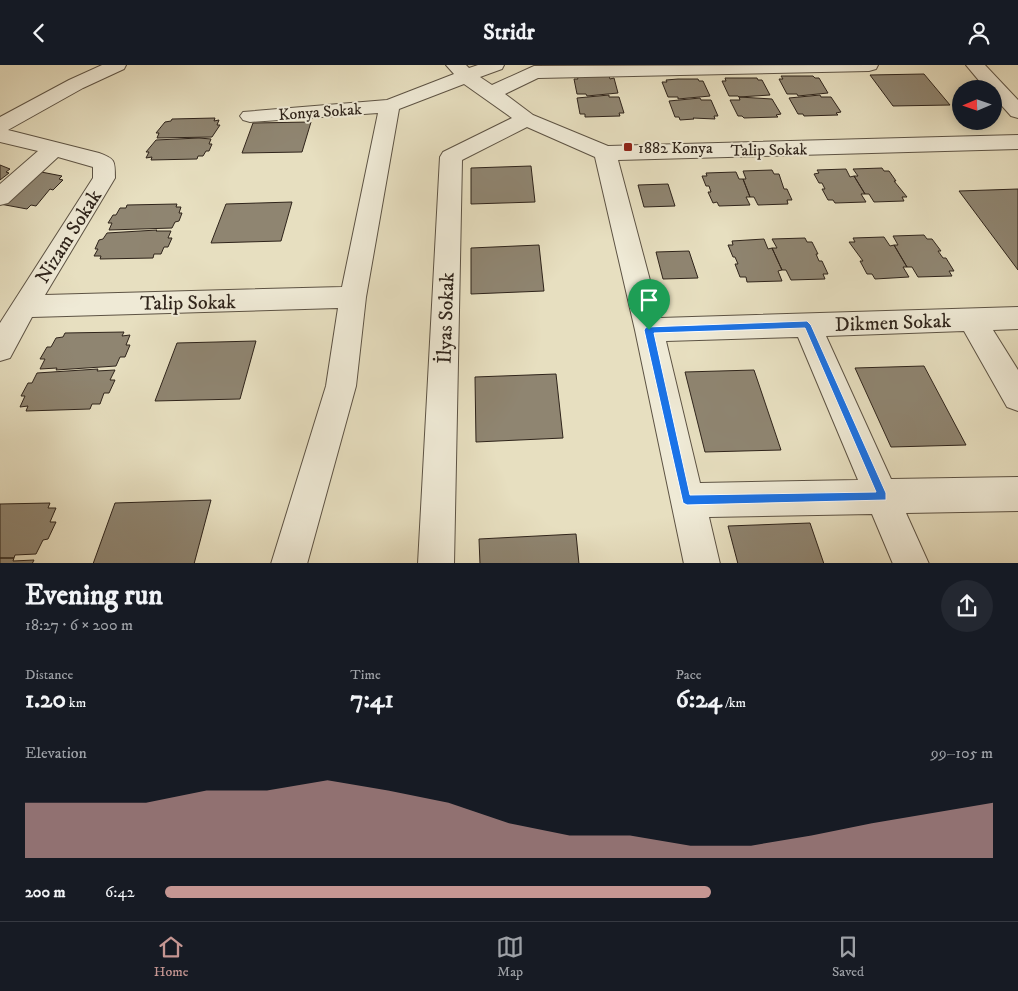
<!DOCTYPE html>
<html lang="en">
<head>
<meta charset="utf-8">
<style>
  :root { --surface:#171b24; --page:#242831; --text:#f1f3f6; --muted:#9ea1a6; --line:#363941; --accent:#c59692 }
  body { margin:0; font-family:"IM FELL DW Pica",serif; background:var(--page); color:var(--text); height:100vh; display:flex; flex-direction:column; font-size:19px; white-space:nowrap }
  * { box-sizing:border-box; margin:0 }
  p { font-size:16px; color:var(--muted) }
  .icon { flex:none; width:28px; height:28px; fill:none; stroke:currentColor; stroke-width:2; stroke-linecap:round; stroke-linejoin:round }
  .map { position:relative; height:498px; overflow:hidden }
  .panel { display:flex; flex-direction:column; background:var(--surface); flex:1 }
  .panel>* { flex:none }
  .needle { width:32px; rotate:268deg }
  .buttons { position:absolute; left:952px; top:15px; display:grid; gap:10px }
  .buttons a { display:grid; place-items:center; width:50px; height:50px; border-radius:50%; background:var(--surface); box-shadow:0 2px 12px #0003; font-size:25px }
  .pin { position:absolute; display:grid; place-items:center; width:42px; height:42px; color:#fff; margin:-51px -21px; border-radius:50% 50% 50% 0; rotate:-45deg; box-shadow:0 0 5px #0007 }
  .pin .icon { rotate:45deg }
  .round { display:grid; place-items:center; flex:none; width:52px; height:52px; border-radius:26px; background:var(--page) }
  .head { display:flex; align-items:center; justify-content:space-between; height:85px; padding:0 25px }
  h1 { font-size:28px; font-weight:700; line-height:38px }
  .stats { display:grid; grid-template-columns:repeat(3,1fr); gap:8px; height:85px; padding:5px 25px }
  .stats div { display:grid; align-content:center }
  .stats b { font-size:25px; font-weight:700 }
  .stats small { font-size:14px; font-weight:400 }
  .stats p { font-size:14px }
  .chart { height:140px; padding:10px 25px }
  .chart p { display:flex; justify-content:space-between }
  .chart svg { width:100%; height:90px; margin-top:5px; fill:var(--accent); opacity:.7 }
  ul { padding:0 25px; list-style:none; font-size:16px }
  li { display:grid; grid-template-columns:80px 60px 1fr; align-items:center; height:38px }
  li i { height:12px; border-radius:6px; background:var(--accent) }
  header { display:flex; justify-content:space-between; align-items:center; height:65px; padding:0 25px; background:var(--surface); font-size:22px; font-weight:700 }
  .tab-bar { display:flex; justify-content:space-around; align-items:center; height:70px; border-top:1px solid var(--line); background:var(--surface); font-size:14px; color:var(--muted) }
  .tab-bar a { display:grid; justify-items:center; gap:2px }
  .tab-bar .selected { color:var(--accent) }
  .map>svg:first-child { display:block }
</style>
</head>
<body>
<header><svg class="icon" aria-label="back" viewBox="0 0 24 24"><path d="M15 5l-7 7 7 7"/></svg>Stridr<svg class="icon" aria-label="person" viewBox="0 0 24 24"><circle cx="12" cy="8" r="4"/><path d="M4 21q1-7 8-7t8 7"/></svg></header>
<div class="map">
<svg width="1018" height="499" viewBox="0 0 1018 499">
  <rect width="100%" height="100%" fill="#e7dfc0"/>
  <filter id="stains"><feTurbulence type="fractalNoise" baseFrequency=".004" numOctaves="4"/><feColorMatrix values="0 0 0 0 .2 0 0 0 0 .09 0 0 0 0 .02 0 0 0 .5 -.17"/></filter>
  <radialGradient id="worn" r=".72"><stop offset=".6" stop-color="#630" stop-opacity="0"/><stop offset="1" stop-color="#630" stop-opacity=".3"/></radialGradient>
  <path fill="#8f8571" stroke="#2f241b" d="M924 9 950 40 893 41 870 10Z
    M609 11 610 14 614 13 618 28 587 31 586 29H577L574 14H578L577 12Z
    M781 11H813L815 13H819L828 28 798 31 797 29H787L779 14H783Z
    M725 13H757L758 15H762L770 30 739 32 738 31H729L722 16H726Z
    M678 14H698L699 16H703L710 31 678 34V32H668L662 17H667L666 15Z
    M609 30V32H619L624 48H619L620 51 585 52V49H580L577 33Z
    M820 30 821 32H831L841 47 836 48 838 50 804 51 803 49H798L789 33Z
    M739 32 772 34 781 49 776 50 778 52 744 53 742 51H738L730 35H740Z
    M700 33 701 35H711L718 51H714L715 54 693 53 694 54 680 55 679 52H675L669 36Z
    M215 53 214 56 219 55 217 60H220L212 72 157 73 159 68H156L165 57 171 56 172 54Z
    M311 57 302 87 242 88 253 58Z
    M199 73 211 74 209 79H212L209 86H206L203 91H198L197 94 151 95 152 92 146 93 149 87H146L156 75Z
    M0 100 10 104 6 107 9 108 0 115Z
    M531 101 535 137 471 139V103Z
    M882 103 884 106H889L896 116H894L907 132H902L904 136 874 137 869 129H865L854 111H858L853 104Z
    M846 104 850 112 854 111 865 129H861L866 137 835 138 833 135H828L822 124H825L822 118H819L814 109 819 108 817 105Z
    M772 105 774 109H779L784 124H787L792 135H787L788 139 758 140 754 132H750L743 114H746L743 106Z
    M36 106 62 111 59 114 63 115 53 125 50 124 36 141 31 140 27 144 0 139Z
    M736 107 739 114H743L750 132H746L750 140 719 141 717 137 713 138 708 127H711L709 121H706L702 111H707L706 108Z
    M668 119 675 141 644 142 638 120Z
    M1018 124V205L959 126Z
    M292 137 281 176 211 178 226 139Z
    M177 139 176 142H181L179 148H182L179 156 175 157 172 163 109 165 112 158H108L113 150H116L120 143H126L127 140Z
    M157 165 156 166H171L168 173H172L168 182H164L161 189H154L153 193 100 194 101 191H94L98 184H95L99 175 103 174 107 168Z
    M924 170 927 174H932L941 186H938L943 193H946L954 206H949L952 211 918 212 912 202H907L894 180H898L893 171Z
    M884 172 890 181 894 180 907 202H903L909 212 875 214 872 209H867L860 196H863L849 177H855L853 173Z
    M805 173 807 177H812L818 189H816L819 196H822L828 209H823L825 214 791 215 786 205H782L772 183H777L772 174Z
    M764 174 768 184 772 183 782 205 778 206 782 216 747 217 746 212H740L735 199H738L735 192H733L728 180H733L732 176Z
    M539 180 544 226 471 229V183Z
    M689 186 698 213 663 214 656 187Z
    M124 267 122 271 130 270 126 280H130L125 292H120L116 301 56 305 57 303 40 304 45 294H40L47 282H51L56 273 63 272 65 268Z
    M256 276 240 334 155 336 177 278Z
    M924 301 966 380 891 382 855 303Z
    M98 304 97 306 115 305 110 315H115L109 328H104L100 339H92L90 344 26 346 28 341 20 342 25 331H21L28 318H32L37 308Z
    M754 305 781 385 705 387 685 307Z
    M556 309 563 373 476 377 475 312Z
    M211 435 194 499H93L115 438Z
    M50 438 48 443H56L50 457H56L48 474 43 475 36 489 15 490 14 493H0V439Z
    M810 458 824 499H738L728 461Z
    M576 469 579 499H480L479 474Z
    M0 493H14L13 496 34 495 32 499H0Z"/>
  <g fill="none" stroke-linecap="round" stroke-linejoin="round">
    <g stroke="#5d5344" stroke-width="2">
      <path id="minor" d="M102 0H126L124 4 83 23 8 65 99 88C115 94 115 95 115 113L45 230 342 222 378 48 250 57 243 55 240 51 243 47 387 35 454 9 446 0H466L469 3 478 0H504L502 4 480 12 492 20 534 1 878 0 876 4 869 6 538 13 505 29 533 50 608 81 1018 70V84L618 95 660 253 1018 242V264L993 265 1018 305V346L1007 342 964 266 826 271 891 414 1018 412V446L906 448 929 499H893L872 449 709 452 720 499H684L635 265 595 92 527 62 462 95 454 499H418L440 92 443 87 512 53 464 19 399 44 366 232 356 321 307 499H271L326 321 338 243 32 252 10 293 0 296V258L93 113V102L58 92 8 138 0 140V119L38 86 0 77V52L69 15ZM798 272 858 415 700 418 666 276Z
        M966 0H985L1018 35V53L1011 51 994 32V24H986Z"/>
    </g>
    <use href="#minor" fill="#efead6" fill-rule="evenodd"/>
  </g>
  <path fill="#1a73e8" stroke="#fff" fill-rule="evenodd" d="M807 256 811 260 886 428V435L687 440 683 438 644 265 646 262ZM805 263 876 427 690 430 654 268Z"/>
  <rect fill="#8f2418" stroke="#efead6" stroke-width="2" x="623" y="77" width="10" height="10" rx="2.5"/>
  <g text-anchor="middle" stroke-width="4" stroke-linejoin="round" paint-order="stroke">
    <g font-size="16" fill="#2f241b" stroke="#efead6">
      <text transform="translate(320 46) rotate(-4)" y="6">Konya Sokak</text>
      <text transform="translate(769 84) rotate(-1)" y="6">Talip Sokak</text>
    </g>
    <g font-size="16" fill="#2f241b" stroke="#efead6" text-anchor="start">
      <text x="638" y="88">1882 Konya</text>
    </g>
    <g font-size="20" fill="#2f241b" stroke="#efead6">
      <text transform="translate(68 171) rotate(-58)" y="7">Nizam Sokak</text>
      <text transform="translate(188 237) rotate(-1)" y="7">Talip Sokak</text>
      <text transform="translate(445 253) rotate(-88)" y="7">İlyas Sokak</text>
      <text transform="translate(893 257) rotate(-2)" y="7">Dikmen Sokak</text>
    </g>
  </g>
  <rect width="100%" height="100%" filter="url(#stains)"/>
  <rect width="100%" height="100%" fill="url(#worn)"/>
</svg>
<div class="buttons">
<a><svg class="needle" viewBox="-14 -14 28 28"><path d="M0-13l5 13h-10z" fill="#e53935"/><path d="M0 13l5-13h-10z" fill="#9ea1a6"/></svg></a>
</div>
<div class="pin" style="left:649px;top:265px;background:#1e9e55"><svg class="icon" aria-label="arrive" viewBox="0 0 24 24"><path d="M6 21V4h12l-3 4 3 4H6"/></svg></div>
</div>
<section class="panel">
<div class="head"><div><h1>Evening run</h1><p>18:27 · 6 × 200 m</p></div><a class="round"><svg class="icon" aria-label="share" viewBox="0 0 24 24"><path d="M12 15V3M7 8l5-5 5 5M5 13v7h14v-7"/></svg></a></div>
<div class="stats">
<div><p>Distance</p><b>1.20<small> km</small></b></div>
<div><p>Time</p><b>7:41</b></div>
<div><p>Pace</p><b>6:24<small> /km</small></b></div>
</div>
<div class="chart"><p><span>Elevation</span>99–105 m</p>
<svg viewBox="0 0 160 44" preserveAspectRatio="none"><path d="M0 44V17L10 17L20 17L30 11L40 11L50 6L60 11L70 17L80 27L90 33L100 33L110 38L120 38L130 33L140 27L150 22L160 17V44z"/></svg>
</div>
<ul>
<li><b>200 m</b>6:42<i style="width:66%"></i></li>
</ul>
</section>
<nav class="tab-bar">
<a class="selected"><svg class="icon" aria-label="home" viewBox="0 0 24 24"><path d="M3 11l9-7 9 7M6 9v11h12V9"/></svg>Home</a>
<a><svg class="icon" aria-label="map" viewBox="0 0 24 24"><path d="M3 6l6-2 6 2 6-2v14l-6 2-6-2-6 2zM9 4v14M15 6v14"/></svg>Map</a>
<a><svg class="icon" aria-label="saved" viewBox="0 0 24 24"><path d="M7 4h10v16l-5-4-5 4z"/></svg>Saved</a>
</nav>
</body>
</html>
